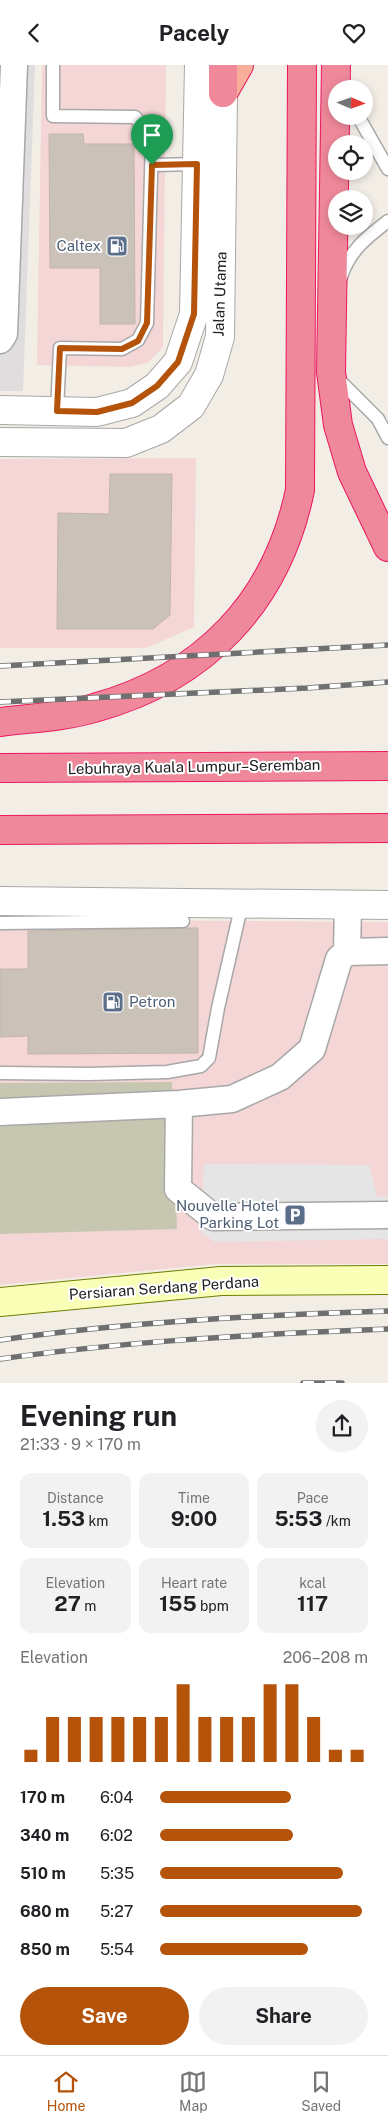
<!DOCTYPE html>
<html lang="en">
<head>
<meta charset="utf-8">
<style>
  :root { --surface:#fff; --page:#f2f2f2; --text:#202124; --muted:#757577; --line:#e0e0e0; --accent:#b45309 }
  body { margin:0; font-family:"Public Sans",sans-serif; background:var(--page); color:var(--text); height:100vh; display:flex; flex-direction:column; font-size:19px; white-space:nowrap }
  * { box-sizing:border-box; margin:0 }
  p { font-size:16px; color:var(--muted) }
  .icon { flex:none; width:28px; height:28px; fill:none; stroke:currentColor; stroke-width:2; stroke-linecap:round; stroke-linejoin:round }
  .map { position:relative; height:1318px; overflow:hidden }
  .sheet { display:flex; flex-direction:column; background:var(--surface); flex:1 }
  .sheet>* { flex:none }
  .needle { width:32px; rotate:92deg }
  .controls { position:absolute; left:328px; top:15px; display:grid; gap:10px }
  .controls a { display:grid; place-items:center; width:45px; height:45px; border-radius:50%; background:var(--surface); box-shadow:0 2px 8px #0003; font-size:25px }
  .pin { position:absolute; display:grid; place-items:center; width:42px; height:42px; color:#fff; margin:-51px -21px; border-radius:50% 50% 50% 0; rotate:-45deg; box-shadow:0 0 5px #0007 }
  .pin .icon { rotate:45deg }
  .round { display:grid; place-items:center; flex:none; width:52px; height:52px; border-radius:26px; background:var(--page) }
  .summary { display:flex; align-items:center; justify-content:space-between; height:85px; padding:0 20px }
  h1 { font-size:28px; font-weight:700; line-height:38px }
  .stats { display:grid; grid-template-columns:repeat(3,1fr); gap:8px; height:85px; padding:5px 20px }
  .stats div { display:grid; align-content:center; border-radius:12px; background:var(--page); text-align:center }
  .stats b { font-size:21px; font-weight:700 }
  .stats small { font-size:14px; font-weight:400 }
  .stats p { font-size:14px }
  .chart { height:140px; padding:10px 20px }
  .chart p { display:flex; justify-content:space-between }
  .chart svg { width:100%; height:90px; margin-top:5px; stroke:var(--accent); stroke-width:6 }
  .action { display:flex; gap:10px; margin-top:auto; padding:10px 20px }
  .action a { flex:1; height:58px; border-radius:30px; background:var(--accent); color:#fff; font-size:20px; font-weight:700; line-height:58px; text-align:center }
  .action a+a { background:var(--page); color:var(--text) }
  ul { padding:0 20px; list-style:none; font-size:16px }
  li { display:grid; grid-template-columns:80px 60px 1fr; align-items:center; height:38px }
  li i { height:12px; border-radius:6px; background:var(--accent) }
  header { display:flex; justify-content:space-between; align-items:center; height:65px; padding:0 20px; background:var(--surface); font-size:22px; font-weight:700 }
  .menu { display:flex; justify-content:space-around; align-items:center; height:70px; border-top:1px solid var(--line); background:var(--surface); font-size:14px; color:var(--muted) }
  .menu a { display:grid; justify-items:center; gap:2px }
  .menu .selected { color:var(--accent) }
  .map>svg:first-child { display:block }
</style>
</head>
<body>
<header><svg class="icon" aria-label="back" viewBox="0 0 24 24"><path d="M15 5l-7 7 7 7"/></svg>Pacely<svg class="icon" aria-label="heart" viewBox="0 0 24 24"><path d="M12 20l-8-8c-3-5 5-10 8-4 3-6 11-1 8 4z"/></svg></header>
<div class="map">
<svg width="388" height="1318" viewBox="0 0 388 1318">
  <rect width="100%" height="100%" fill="#f2eee6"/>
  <path fill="#dfdddd" d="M0 0H35L23 326H0Z"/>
  <path fill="#f3d6d5" d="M42 0H166L163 282 149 297 131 302 37 300Z
    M196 393 194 562 146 583H0V394Z
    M0 854 388 857V1199H215L0 1220Z"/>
  <path fill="#c7c7b1" d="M172 1017 177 1164 0 1169V1018Z"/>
  <path fill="#e5e5e5" d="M204 1099 369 1100 377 1132H388V1174L215 1177 201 1168Z"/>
  <path fill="#cac1b9" stroke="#c5b5a7" d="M49 69H83L84 79H134L135 259H100V203H50Z
    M110 409H172L170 550 153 564H57L58 448 109 449Z
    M187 863H198V988L28 989V971L0 972V904H28V866Z"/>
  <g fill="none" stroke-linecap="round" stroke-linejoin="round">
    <g stroke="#a8a8a8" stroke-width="15">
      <path id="service" d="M53 0V51L135 52 152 72 147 258 138 275 122 284 60 283 57 346
        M358 51 388 104
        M152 100 197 99
        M341 212C349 186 367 172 388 156
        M335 311 378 354 388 373
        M0 858 183 856
        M0 1008 89 1009 167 1007 201 1001 209 993 218 943 242 838"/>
    </g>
    <g stroke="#a8a8a8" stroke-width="29">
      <path id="minor" d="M0 275 4 269 14 0
        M347 887 348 840
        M179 1039 178 1124 213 1152 388 1150
        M0 1047 179 1039 232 1034 280 1012 312 984 339 894 347 887 388 886"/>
    </g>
    <g stroke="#a8a8a8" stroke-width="30">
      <path id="tertiary" d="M0 345 97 347 132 338 157 321 178 297 194 249 199 0
        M0 377 126 378 161 364 191 341 209 310 220 272 223 28
        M0 836 388 840"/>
    </g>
    <g stroke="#707f00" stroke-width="30">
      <path id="secondary" d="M0 1237 221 1216 388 1215"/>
    </g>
    <g stroke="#eb185e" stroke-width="30">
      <path id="trunk" d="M223 28 239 0"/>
    </g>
    <g stroke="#eb185e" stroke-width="30">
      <path id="motorway" d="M336 0 331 307 338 360 352 407 388 482
        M223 28V0
        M0 657C31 653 64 652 94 643 204 613 277 537 300 425L302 0
        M0 703 388 701
        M0 765 388 763"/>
    </g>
    <use href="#service" stroke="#fff" stroke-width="12"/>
    <use href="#minor" stroke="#fff" stroke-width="26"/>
    <use href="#tertiary" stroke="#fff" stroke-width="28"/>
    <use href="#secondary" stroke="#faffb7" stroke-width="28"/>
    <use href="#trunk" stroke="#f7af9c" stroke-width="28"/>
    <use href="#motorway" stroke="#ef889a" stroke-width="28"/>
    <g stroke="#6f6f6f" stroke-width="5.5">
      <path id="rail" d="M0 601 388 580
        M0 637 307 623 388 617
        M0 1275C128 1257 259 1250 388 1246
        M0 1294C128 1276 259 1269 388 1264
        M303 1318H342"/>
    </g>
    <use href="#rail" stroke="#fff" stroke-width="4" stroke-dasharray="11" stroke-linecap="butt"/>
  </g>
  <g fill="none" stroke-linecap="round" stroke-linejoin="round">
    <g stroke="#fff" stroke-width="10">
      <path id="route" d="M197 99 194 249 178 297 157 321 132 338 97 347 57 346 60 283 122 284 138 276 147 258 152 100Z"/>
    </g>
    <use href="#route" stroke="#b45309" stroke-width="6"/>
  </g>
  <defs>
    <g id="fuel-square" transform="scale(1.125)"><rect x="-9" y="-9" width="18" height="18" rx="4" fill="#5c6f8a" stroke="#fff"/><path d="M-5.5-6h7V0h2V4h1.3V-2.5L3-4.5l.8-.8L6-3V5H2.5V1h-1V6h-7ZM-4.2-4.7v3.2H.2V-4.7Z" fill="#fff"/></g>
    <g id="parking-square" transform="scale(1.125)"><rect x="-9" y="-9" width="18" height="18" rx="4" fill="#5c6f8a" stroke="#fff"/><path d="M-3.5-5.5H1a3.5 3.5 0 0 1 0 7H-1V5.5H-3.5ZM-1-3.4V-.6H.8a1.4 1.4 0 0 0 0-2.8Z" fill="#fff"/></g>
  </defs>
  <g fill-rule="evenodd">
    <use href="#fuel-square" x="117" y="181"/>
    <use href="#fuel-square" x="113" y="937"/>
    <use href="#parking-square" x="295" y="1150"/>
  </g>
  <g text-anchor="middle" stroke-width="4" stroke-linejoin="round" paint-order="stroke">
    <g font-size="15" fill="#4e5e75" stroke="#fff" text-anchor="end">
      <text x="101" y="186">Caltex</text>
      <text x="129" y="942" text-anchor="start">Petron</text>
      <text x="279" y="1146">Nouvelle Hotel<tspan x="279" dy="17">Parking Lot</tspan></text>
    </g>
    <g font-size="15" fill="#212121" stroke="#fff">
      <text transform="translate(220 229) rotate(-88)" y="5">Jalan Utama</text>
      <text transform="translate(194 702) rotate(-1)" y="5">Lebuhraya Kuala Lumpur–Seremban</text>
      <text transform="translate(164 1223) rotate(-4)" y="5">Persiaran Serdang Perdana</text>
    </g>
  </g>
</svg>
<div class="controls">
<a><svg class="needle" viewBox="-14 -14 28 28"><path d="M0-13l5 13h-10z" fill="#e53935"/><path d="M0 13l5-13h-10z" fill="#757577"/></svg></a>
<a><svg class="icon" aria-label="locate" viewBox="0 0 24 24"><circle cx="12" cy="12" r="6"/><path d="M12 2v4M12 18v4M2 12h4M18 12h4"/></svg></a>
<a><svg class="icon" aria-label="layers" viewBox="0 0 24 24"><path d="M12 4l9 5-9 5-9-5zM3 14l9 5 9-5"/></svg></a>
</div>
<div class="pin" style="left:152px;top:100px;background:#1e9e55"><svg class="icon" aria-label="arrive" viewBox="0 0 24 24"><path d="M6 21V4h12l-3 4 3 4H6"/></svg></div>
</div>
<section class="sheet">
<div class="summary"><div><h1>Evening run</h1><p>21:33 · 9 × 170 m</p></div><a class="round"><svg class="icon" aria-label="share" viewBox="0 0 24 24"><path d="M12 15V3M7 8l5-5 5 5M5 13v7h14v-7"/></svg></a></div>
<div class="stats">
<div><p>Distance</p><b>1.53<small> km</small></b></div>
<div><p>Time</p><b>9:00</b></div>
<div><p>Pace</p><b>5:53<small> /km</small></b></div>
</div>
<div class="stats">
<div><p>Elevation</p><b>27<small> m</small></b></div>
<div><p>Heart rate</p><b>155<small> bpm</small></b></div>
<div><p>kcal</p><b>117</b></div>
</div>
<div class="chart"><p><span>Elevation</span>206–208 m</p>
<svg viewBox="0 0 160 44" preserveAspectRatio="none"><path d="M5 44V38M15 44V22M25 44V22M35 44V22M45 44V22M55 44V22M65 44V22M75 44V6M85 44V22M95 44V22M105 44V22M115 44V6M125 44V6M135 44V22M145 44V38M155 44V38"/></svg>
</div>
<ul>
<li><b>170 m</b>6:04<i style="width:63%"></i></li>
<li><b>340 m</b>6:02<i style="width:64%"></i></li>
<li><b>510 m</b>5:35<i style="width:88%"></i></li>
<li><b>680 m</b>5:27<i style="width:97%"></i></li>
<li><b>850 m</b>5:54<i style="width:71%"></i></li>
</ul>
<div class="action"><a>Save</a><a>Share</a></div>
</section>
<nav class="menu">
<a class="selected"><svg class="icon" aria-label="home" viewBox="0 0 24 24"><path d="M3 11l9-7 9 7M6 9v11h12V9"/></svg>Home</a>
<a><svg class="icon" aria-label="map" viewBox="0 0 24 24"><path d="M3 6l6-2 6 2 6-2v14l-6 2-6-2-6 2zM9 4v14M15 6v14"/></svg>Map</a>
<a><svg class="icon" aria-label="saved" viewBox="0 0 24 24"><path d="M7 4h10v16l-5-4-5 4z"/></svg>Saved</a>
</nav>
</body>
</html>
